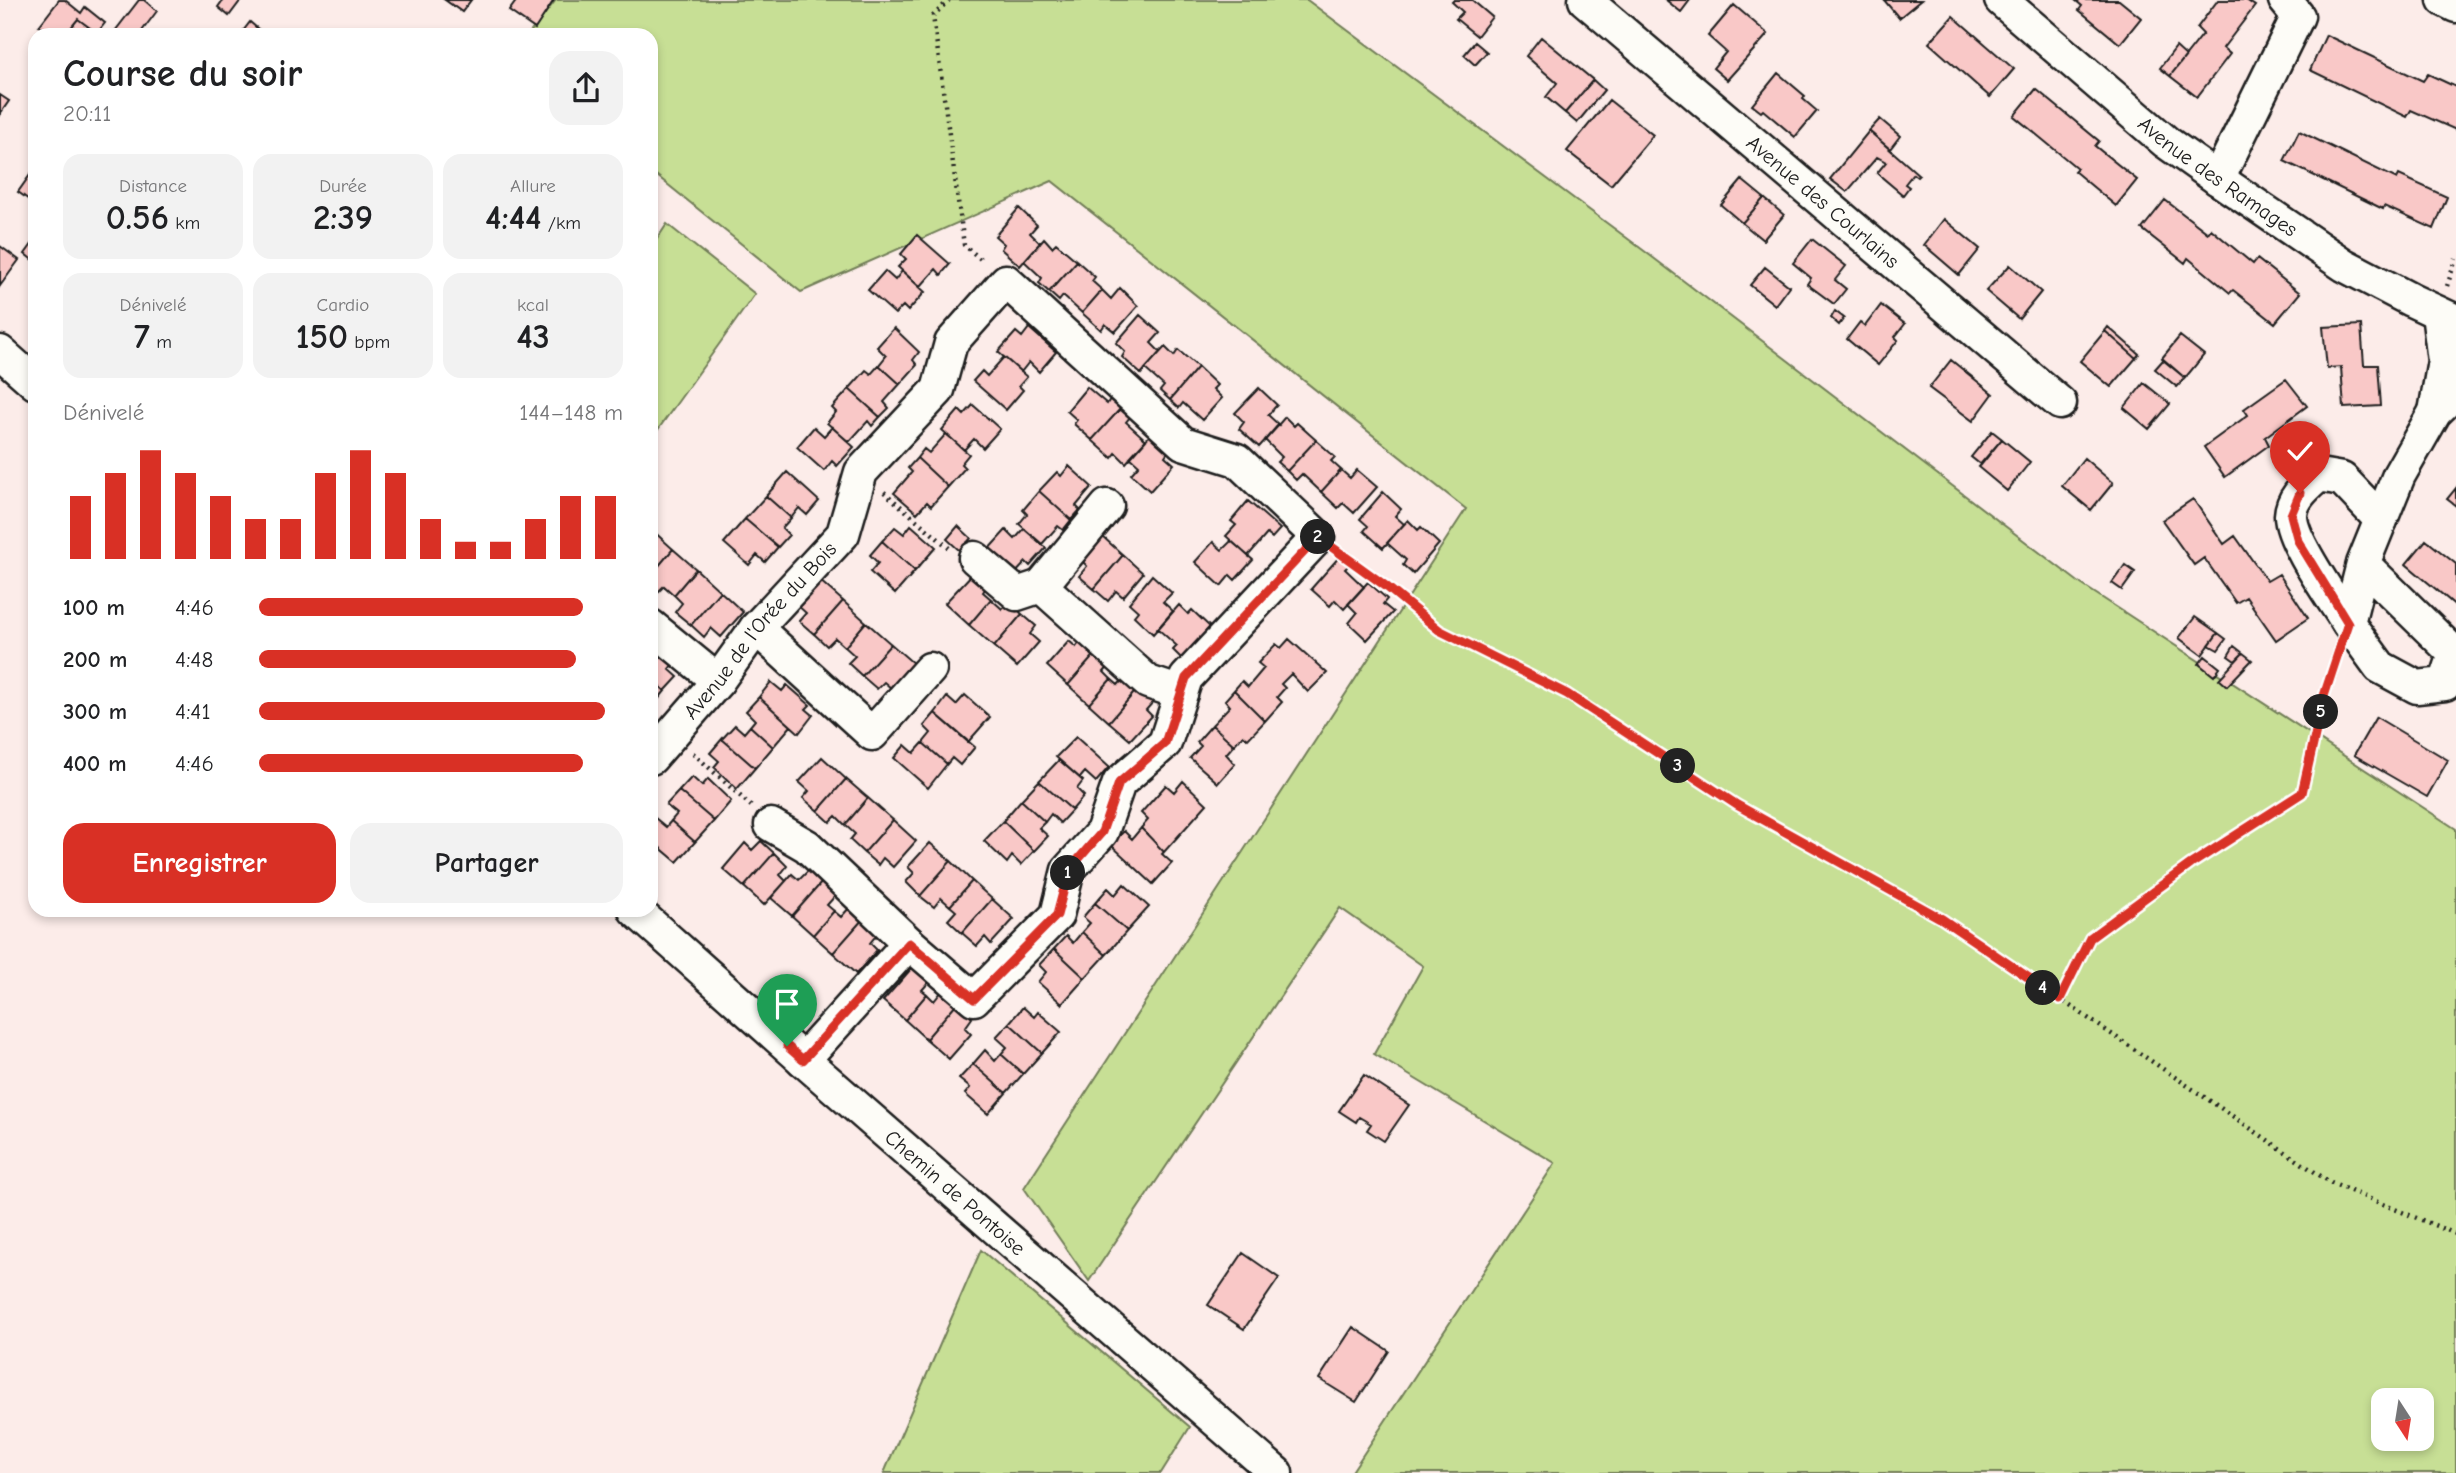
<!DOCTYPE html>
<html lang="fr">
<head>
<meta charset="utf-8">
<style>
  :root { --surface:#fff; --page:#f2f2f2; --text:#202124; --muted:#757577; --accent:#d93025 }
  body { margin:0; font-family:"Comic Neue",sans-serif; background:var(--page); color:var(--text); height:100vh; display:flex; flex-direction:column; font-size:26px; white-space:nowrap }
  * { box-sizing:border-box; margin:0 }
  p { font-size:23px; color:var(--muted) }
  .icon { flex:none; width:38px; height:38px; fill:none; stroke:currentColor; stroke-width:2; stroke-linecap:round; stroke-linejoin:round }
  .map { position:relative; flex:1; overflow:hidden }
  .details { position:absolute; left:28px; top:28px; width:630px; height:889px; display:flex; flex-direction:column; background:var(--surface); border-radius:21px; box-shadow:0 4px 10px #0003 }
  .details>* { flex:none }
  .needle { width:46px; rotate:168deg }
  .controls { position:absolute; left:2371px; top:1388px; display:grid; gap:14px }
  .controls a { display:grid; place-items:center; width:63px; height:63px; border-radius:14px; background:var(--surface); box-shadow:0 4px 10px #0003; font-size:35px }
  .pin { position:absolute; display:grid; place-items:center; width:60px; height:60px; color:#fff; margin:-72px -30px; border-radius:50% 50% 50% 0; rotate:-45deg; box-shadow:0 0 7px #0007 }
  .pin .icon { rotate:45deg }
  .km { position:absolute; width:35px; height:35px; margin:-18px; border-radius:50%; background:#222; color:#fff; font-size:19px; line-height:35px; text-align:center }
  .round { display:grid; place-items:center; flex:none; width:74px; height:74px; border-radius:21px; background:var(--page) }
  .headline { display:flex; align-items:center; justify-content:space-between; height:119px; padding:0 35px }
  h1 { font-size:38px; font-weight:700; line-height:52px }
  .stats { display:grid; grid-template-columns:repeat(3,1fr); gap:10px; height:119px; padding:7px 35px }
  .stats div { display:grid; align-content:center; border-radius:18px; background:var(--page); text-align:center }
  .stats b { font-size:35px; font-weight:700 }
  .stats small { font-size:19px; font-weight:400 }
  .stats p { font-size:19px }
  .chart { height:196px; padding:14px 35px }
  .chart p { display:flex; justify-content:space-between }
  .chart svg { width:100%; height:126px; margin-top:7px; stroke:var(--accent); stroke-width:6 }
  .primary-button { display:flex; gap:14px; margin-top:auto; padding:14px 35px }
  .primary-button a { flex:1; height:80px; border-radius:21px; background:var(--accent); color:#fff; font-size:28px; font-weight:700; line-height:80px; text-align:center }
  .primary-button a+a { background:var(--page); color:var(--text) }
  ul { padding:0 35px; list-style:none; font-size:23px }
  li { display:grid; grid-template-columns:112px 84px 1fr; align-items:center; height:52px }
  li i { height:18px; border-radius:9px; background:var(--accent) }
  .map>svg:first-child { display:block }
</style>
</head>
<body>
<div class="map">
<svg width="2456" height="1473" viewBox="0 0 2456 1473">
  <rect width="100%" height="100%" fill="#fcece9"/>
  <filter id="ink" filterUnits="userSpaceOnUse"><feTurbulence type="fractalNoise" baseFrequency=".0143" numOctaves="2"/><feDisplacementMap in="SourceGraphic" scale="14" xChannelSelector="R" yChannelSelector="G"/><feConvolveMatrix kernelMatrix="1 2 1 2 8 2 1 2 1" color-interpolation-filters="sRGB"/></filter>
  <g filter="url(#ink)">
    <path fill="#c7df95" stroke="#727e58" stroke-width="2" fill-rule="evenodd" d="M556 0H1307L1643 250 2081 584 2456 829V1473H1351L1555 1163 1374 1054 1423 966 1340 908 1089 1281 1024 1188 1466 509 1052 181 801 292 651 171V35H528ZM2384 1400H2422V1438H2384Z
      M667 224 755 294 652 438 651 248Z
      M981 1250 1190 1427 1161 1473H884Z"/>
    <path fill="#f9c8c7" stroke="#1c1c1c" stroke-width="2" d="M59 0H65L81 13 85 7 105 23 97 33 78 19 65 35H51L39 26Z
      M139 0H144L157 11 139 35H112Z
      M223 0H241L229 16 218 7Z
      M445 0H471L462 12Z
      M517 0H554L535 29 509 11Z
      M1454 0H1472L1492 17 1477 36 1456 19 1463 12 1452 2Z
      M1666 0H1690L1681 12Z
      M1884 0H1921L1899 18Z
      M2075 0H2119L2141 18 2120 44 2079 10 2082 6Z
      M2218 0H2246L2255 6 2223 48 2230 54 2197 97 2170 76 2203 34 2197 28Z
      M1734 5 1768 34 1727 80 1713 68 1726 52 1708 36Z
      M1953 16 2014 69 1990 97 1929 43Z
      M78 19 94 31 91 35H65Z
      M250 22 265 35H240Z
      M2326 35 2423 81 2428 74 2456 87V130L2411 110 2407 117 2310 70Z
      M1541 37 1593 80 1565 113 1546 97 1557 83 1526 56Z
      M1475 42 1487 52 1475 65 1464 55Z
      M2176 47 2186 56 2170 76 2160 68Z
      M1778 73 1805 96 1803 99 1817 111 1795 137 1763 110 1761 112 1752 105Z
      M1593 80 1604 90 1577 123 1565 113Z
      M2036 89 2099 141 2095 146 2137 180 2116 206 2074 171 2077 168 2014 116Z
      M0 95 9 101 0 114Z
      M1609 100 1653 135 1611 185 1567 151Z
      M1880 119 1900 136 1890 149 1869 131Z
      M1869 131 1919 175 1917 177 1913 174 1905 184 1909 187 1903 195 1877 173 1886 162 1877 157 1847 192 1830 179Z
      M2299 131 2397 179 2399 175 2447 197 2434 229 2384 206 2383 209 2284 161Z
      M35 168V204L18 192Z
      M1742 180 1764 198 1742 223 1721 205Z
      M1764 198 1784 215 1763 240 1742 223Z
      M2165 200 2208 233 2211 229 2253 264 2257 259 2300 293 2275 323 2233 290 2230 293 2188 258 2185 263 2142 229Z
      M1019 208 1037 225 1030 233 1040 243 1020 266 1001 249 1004 244 995 236Z
      M1944 219 1980 249 1959 275 1924 245Z
      M917 235 950 264 941 275 936 269 920 287 898 267 906 259 901 254Z
      M1044 238 1052 247 1056 243 1077 261 1049 292 1039 283 1042 278 1024 261Z
      M1812 239 1846 266 1835 280 1846 289 1834 304 1807 284 1811 278 1793 263Z
      M35 240V262L25 254Z
      M0 246 19 260 0 286Z
      M1077 261 1095 277 1092 281 1102 290 1082 313 1063 296 1059 301 1049 292Z
      M2010 265 2041 292 2019 319 1986 291Z
      M1765 267 1789 286 1775 305 1750 285Z
      M885 271 895 280 902 271 925 292 908 311 903 306 895 314 868 290Z
      M1120 288 1138 306 1115 332 1105 324 1101 330 1082 313 1102 290 1111 299Z
      M1881 305 1905 324 1895 337 1898 340 1878 365 1847 339 1860 322 1865 326Z
      M1835 311 1844 318 1839 325 1831 318Z
      M1140 315 1160 333 1151 343 1160 352 1141 374 1122 357 1125 352 1116 343Z
      M2361 325 2364 365H2378L2381 406 2344 408 2341 367 2327 368 2323 327Z
      M2108 327 2139 354 2136 358 2105 331Z
      M894 328 919 352 913 360 917 365 900 384 879 365 886 356 877 347Z
      M1029 328 1056 352 1039 372 1029 362 1021 372 998 352 1016 332 1022 337Z
      M2105 331 2136 358 2111 387 2080 361Z
      M2180 336 2204 355 2185 378 2162 358Z
      M1165 347 1174 356 1178 350 1198 367 1170 400 1160 391 1164 386 1145 369Z
      M1004 357 1027 377 1019 386 1023 390 1006 410 973 381 982 371 987 376Z
      M1951 360 1993 394 1973 421 1929 388Z
      M2163 360 2185 378 2177 387 2155 369Z
      M879 365 900 384 884 402 889 408 880 417 849 389 866 370 871 374Z
      M1198 367 1217 385 1213 389 1222 398 1202 420 1183 403 1179 408 1170 400Z
      M2286 379 2307 406 2265 437 2269 445 2225 477 2204 447 2248 415 2244 409Z
      M2144 383 2170 404 2149 429 2124 408Z
      M1087 387 1107 404 1110 399 1121 408 1092 440 1074 424 1077 420 1067 411Z
      M1259 388 1277 405 1268 415 1279 425 1259 447 1239 429 1244 422 1235 413Z
      M849 389 880 417 872 426 868 421 849 442 827 423 836 412 832 408Z
      M973 405 1000 429 983 448 974 439 964 450 942 430 959 410 964 415Z
      M1121 408 1130 417 1126 422 1146 440 1126 463 1116 453 1112 458 1092 440Z
      M1285 417 1294 426 1297 423 1316 440 1287 471 1277 462 1282 457 1265 440Z
      M814 427 824 436 832 427 854 447 837 466 832 461 824 471 797 447Z
      M1992 431 2002 439 1981 465 1971 457Z
      M946 434 969 454 961 464 965 468 948 487 917 458 924 449 929 453Z
      M1150 435 1169 450 1165 456 1174 464 1150 491 1131 474 1139 465 1130 457Z
      M2002 439 2030 462 2007 491 1978 467Z
      M1316 440 1335 457 1331 461 1341 470 1321 492 1302 474 1296 480 1287 471Z
      M917 458 948 487 931 506 927 502 917 513 894 493 912 472 908 468Z
      M2084 458 2113 483 2091 510 2062 486Z
      M1069 466 1092 487 1076 506 1080 510 1071 520 1039 491 1057 472 1061 476Z
      M1341 470 1350 478 1357 470 1377 487 1354 513 1343 503 1338 508 1321 492Z
      M787 472 819 501 807 515 799 508 791 518 766 496Z
      M2456 488V506L2447 499Z
      M1039 491 1071 520 1063 530 1058 526 1042 544 1019 524 1027 514 1023 510Z
      M1383 492 1401 509 1395 516 1404 524 1383 548 1364 531 1368 526 1360 519Z
      M766 496 791 518 782 528 789 535 778 547 745 519Z
      M2193 499 2224 544 2235 536 2267 581 2279 574 2308 618 2276 640 2246 597 2236 603 2204 558 2194 565 2162 520Z
      M1248 501 1280 529 1272 538 1267 534 1248 556 1226 536 1236 525 1231 521Z
      M745 519 778 547 765 562 757 555 749 565 724 543Z
      M1408 520 1418 530 1421 527 1439 544 1413 574 1403 565 1406 560 1387 543Z
      M911 525 936 547 915 571 882 541 895 527 904 534Z
      M958 526 971 538 960 551 947 539Z
      M651 529 673 549 651 575Z
      M1024 529 1046 548 1030 566 1026 562 1013 576 986 552 1006 530 1015 539Z
      M1102 536 1123 555 1094 589 1079 576 1087 566 1081 560Z
      M2426 540 2456 564V606L2406 564Z
      M882 541 915 571 895 594 870 572 878 563 870 555Z
      M1231 541 1253 560 1235 580 1230 575 1221 586 1195 562 1213 542 1222 550Z
      M673 549 696 569 674 595 664 586 656 594 651 589V575Z
      M1123 555 1143 573 1123 597 1116 591 1108 601 1094 589Z
      M1340 556 1349 565 1345 569 1364 587 1344 609 1335 600 1330 606 1311 589Z
      M2125 565 2135 572 2122 590 2112 583Z
      M696 569 720 591 691 625 675 612 682 603 674 595Z
      M975 571 989 583 983 592 991 599 969 625 945 603Z
      M1152 575 1172 593 1163 602 1173 611 1153 634 1134 616 1138 611 1129 603Z
      M818 579 843 601 814 634 799 621 806 613 796 604Z
      M1368 582 1387 599 1383 604 1393 612 1367 640 1349 623 1357 613 1348 604Z
      M720 591 743 612 721 637 711 628 704 637 691 625Z
      M991 599 1002 609 1008 601 1022 614 994 647 969 625Z
      M843 601 866 622 845 647 835 638 827 646 814 634Z
      M1179 605 1188 614 1192 610 1210 627 1182 659 1173 650 1177 646 1158 629Z
      M1022 614 1036 626 1030 634 1039 642 1017 667 994 647Z
      M2195 617 2218 633 2202 655 2179 638Z
      M866 622 891 644 862 676 848 663 855 656 845 647Z
      M2218 633 2226 639 2218 650 2209 645Z
      M1084 637 1099 650 1068 685 1047 666 1069 641 1076 647Z
      M1289 639 1327 673 1308 692 1291 674 1281 684 1285 688 1277 697 1282 702 1265 721 1234 690 1242 681 1248 687 1264 668 1258 663 1276 644 1281 648Z
      M651 642 674 663 669 669 678 677 665 691 651 678Z
      M891 644 914 664 892 689 884 682 877 689 862 676Z
      M2234 646 2243 653 2235 661 2228 656Z
      M1099 650 1112 663 1104 672 1111 679 1089 704 1068 685Z
      M2243 653 2252 660 2227 686 2219 679Z
      M2205 656 2220 668 2214 676 2199 664Z
      M1127 675 1139 687 1109 722 1089 704 1111 679 1118 685Z
      M651 678 665 691 652 707 651 705Z
      M771 682 782 691 787 685 810 705 806 709 813 715 799 733 759 697Z
      M1139 687 1154 701 1146 710 1152 716 1130 740 1109 722Z
      M1234 690 1265 721 1248 739 1243 735 1234 745 1212 725 1230 706 1225 700Z
      M965 695 990 717 968 742 935 713 947 697 956 705Z
      M759 697 791 726 773 747 750 726 755 720 746 711Z
      M935 713 975 747 960 765 952 758 947 764 923 743 931 733 924 726Z
      M2376 717 2448 760 2427 797 2354 755Z
      M735 725 744 733 750 726 773 747 755 768 722 739Z
      M1212 725 1234 745 1226 754 1235 764 1218 783 1190 758 1201 746 1197 742Z
      M1076 737 1109 767 1096 782 1085 772 1080 778 1056 757Z
      M722 739 755 768 737 789 714 767 719 761 710 753Z
      M923 743 947 764 928 788 894 758 905 745 914 753Z
      M822 757 846 779 818 811 803 798 809 791 799 782Z
      M1059 760 1083 781 1077 789 1084 796 1072 810 1039 781Z
      M692 777 702 786 708 779 731 801 714 821 679 791Z
      M846 779 868 798 845 825 836 816 830 822 818 811Z
      M1039 781 1072 810 1060 823 1051 814 1045 822 1021 800Z
      M1183 781 1207 804 1164 852 1141 828 1148 820 1141 813 1166 785 1174 792Z
      M679 791 714 821 695 842 671 821 677 814 666 805Z
      M868 798 893 820 864 853 850 840 855 834 845 825Z
      M1021 800 1045 822 1039 828 1048 836 1034 851 1003 821Z
      M655 818 666 827 671 821 695 842 677 862 651 840V823Z
      M893 820 916 841 893 867 883 858 878 865 864 853Z
      M1003 821 1034 851 1021 865 1012 856 1007 863 984 841Z
      M1141 828 1164 852 1162 854 1172 863 1153 884 1111 845 1124 831 1132 839Z
      M761 841 774 853 744 887 723 869 745 843 752 850Z
      M930 843 951 861 920 896 906 882 914 873 908 867Z
      M774 853 787 866 780 875 786 881 764 905 744 887Z
      M951 861 972 881 950 906 941 898 934 907 920 896Z
      M809 870 822 882 792 916 771 898 792 874 799 880Z
      M972 881 992 899 962 933 948 920 956 911 950 906Z
      M822 882 836 895 827 905 834 911 813 935 792 916Z
      M1124 884 1149 907 1127 931 1095 903 1108 888 1115 895Z
      M992 899 1014 919 991 944 985 937 977 946 962 933Z
      M1095 903 1127 931 1106 955 1082 932 1090 923 1083 917Z
      M850 907 863 919 833 953 813 935 834 911 841 917Z
      M863 919 878 933 870 943 877 950 856 974 833 953Z
      M1082 932 1106 955 1085 978 1054 949 1066 936 1073 943Z
      M1054 949 1085 978 1062 1004 1038 982 1046 972 1039 965Z
      M911 969H918L930 981 922 990 927 994 905 1020 883 1001Z
      M942 991 956 1004 926 1039 905 1020 927 994 934 1001Z
      M956 1004 972 1018 965 1028 971 1034 949 1059 926 1039Z
      M1023 1007 1034 1017 1038 1012 1061 1032 1042 1053 1009 1023Z
      M1009 1023 1042 1053 1023 1074 1001 1054 1007 1047 996 1037Z
      M985 1050 995 1061 1001 1054 1023 1074 1006 1093 973 1064Z
      M973 1064 1006 1093 988 1114 965 1094 970 1088 959 1079Z
      M1364 1075 1409 1105 1384 1141 1367 1130 1371 1124 1359 1117 1356 1122 1339 1111Z
      M1243 1253 1279 1278 1244 1329 1208 1305Z
      M1353 1327 1389 1351 1356 1402 1319 1379Z"/>
    <g fill="none" stroke-linecap="round" stroke-linejoin="round">
      <g stroke="#1c1c1c" stroke-width="37">
        <g id="minor">
          <path id="s1" d="M1585 0 2060 403"/>
          <path id="s2" d="M2001 0 2166 142 2218 179 2344 265 2411 300 2456 321"/>
          <path d="M2444 0 2456 6"/>
          <path d="M2218 179 2298 16 2285 0"/>
          <path d="M0 352 35 383"/>
          <path d="M2435 412 2444 361 2438 313"/>
          <path d="M1107 506 1041 586 1148 682 1181 693"/>
          <path d="M975 558 1017 594 1041 586"/>
          <path d="M2363 564 2455 654 2445 684 2417 687 2380 667 2348 623 2363 564 2399 475 2435 412 2456 392"/>
          <path d="M2348 623C2334 600 2290 540 2291 515 2292 497 2307 486 2319 475L2342 479 2381 520"/>
          <path d="M651 626 718 681"/>
          <path d="M756 628 872 734 930 669"/>
          <path id="s3" d="M651 758 718 681 756 628 843 534 861 472 938 390 951 343 1006 281 1183 443 1237 460 1318 537 1186 678 1165 743 1119 783 1102 832 1068 870 1057 915 974 999 909 943 803 1060"/>
          <path d="M771 825 807 846 909 943"/>
          <path id="s4" d="M635 910 810 1066 1276 1473"/>
        </g>
      </g>
      <path stroke="#1c1c1c" stroke-width="4.5" stroke-dasharray="2 5" stroke-linecap="butt" d="M949 0 933 16 964 245 983 261
        M2447 286 2456 259
        M884 492 949 548
        M1340 553 1439 630 1567 693 1737 805 1942 919 2331 1183 2456 1234
        M693 753 751 806
        M2060 999 2090 938 2191 864 2302 793 2324 696 2337 657"/>
      <use href="#minor" stroke="#fdfcf7" stroke-width="32"/>
    </g>
  </g>
  <g fill="none" stroke-linecap="round" stroke-linejoin="round" filter="url(#ink)">
    <g stroke="#fff" stroke-width="14">
      <path id="route" d="M787 1046 803 1060 909 943 974 999 1057 915 1069 870 1102 832 1119 783 1165 743 1186 678 1318 537 1387 587 1439 630 1567 694 1737 805 1942 919 2060 999 2090 938 2191 864 2302 793 2324 696 2348 623 2298 541 2291 515 2300 493"/>
    </g>
    <use href="#route" stroke="#d93025" stroke-width="9"/>
  </g>
  <g text-anchor="middle" stroke-width="7" stroke-linejoin="round" paint-order="stroke">
    <g font-size="21" fill="#1c1c1c" stroke="#fdfcf7">
      <text dy="7" stroke="none"><textPath href="#s2" startOffset="280">Avenue des Ramages</textPath></text>
      <text dy="7" stroke="none"><textPath href="#s1" startOffset="312">Avenue des Courlains</textPath></text>
      <text dy="7" stroke="none"><textPath href="#s3" startOffset="168">Avenue de l'Orée du Bois</textPath></text>
      <text dy="7" stroke="none"><textPath href="#s4" startOffset="427">Chemin de Pontoise</textPath></text>
    </g>
  </g>
</svg>
<div class="controls">
<a><svg class="needle" viewBox="-14 -14 28 28"><path d="M0-13l5 13h-10z" fill="#e53935"/><path d="M0 13l5-13h-10z" fill="#757577"/></svg></a>
</div>
<div class="pin" style="left:787px;top:1046px;background:#1e9e55"><svg class="icon" aria-label="arrive" viewBox="0 0 24 24"><path d="M6 21V4h12l-3 4 3 4H6"/></svg></div>
<div class="pin" style="left:2300px;top:493px;background:#d93025"><svg class="icon" aria-label="check" viewBox="0 0 24 24"><path d="M5 12l5 5 9-10"/></svg></div>
<b class="km" style="left:1068px;top:873px">1</b>
<b class="km" style="left:1318px;top:537px">2</b>
<b class="km" style="left:1678px;top:766px">3</b>
<b class="km" style="left:2043px;top:988px">4</b>
<b class="km" style="left:2321px;top:712px">5</b>
<section class="details">
<div class="headline"><div><h1>Course du soir</h1><p>20:11</p></div><a class="round"><svg class="icon" aria-label="share" viewBox="0 0 24 24"><path d="M12 15V3M7 8l5-5 5 5M5 13v7h14v-7"/></svg></a></div>
<div class="stats">
<div><p>Distance</p><b>0.56<small> km</small></b></div>
<div><p>Durée</p><b>2:39</b></div>
<div><p>Allure</p><b>4:44<small> /km</small></b></div>
</div>
<div class="stats">
<div><p>Dénivelé</p><b>7<small> m</small></b></div>
<div><p>Cardio</p><b>150<small> bpm</small></b></div>
<div><p>kcal</p><b>43</b></div>
</div>
<div class="chart"><p><span>Dénivelé</span>144–148 m</p>
<svg viewBox="0 0 160 44" preserveAspectRatio="none"><path d="M5 44V22M15 44V14M25 44V6M35 44V14M45 44V22M55 44V30M65 44V30M75 44V14M85 44V6M95 44V14M105 44V30M115 44V38M125 44V38M135 44V30M145 44V22M155 44V22"/></svg>
</div>
<ul>
<li><b>100 m</b>4:46<i style="width:89%"></i></li>
<li><b>200 m</b>4:48<i style="width:87%"></i></li>
<li><b>300 m</b>4:41<i style="width:95%"></i></li>
<li><b>400 m</b>4:46<i style="width:89%"></i></li>
</ul>
<div class="primary-button"><a>Enregistrer</a><a>Partager</a></div>
</section>
</div>
</body>
</html>
